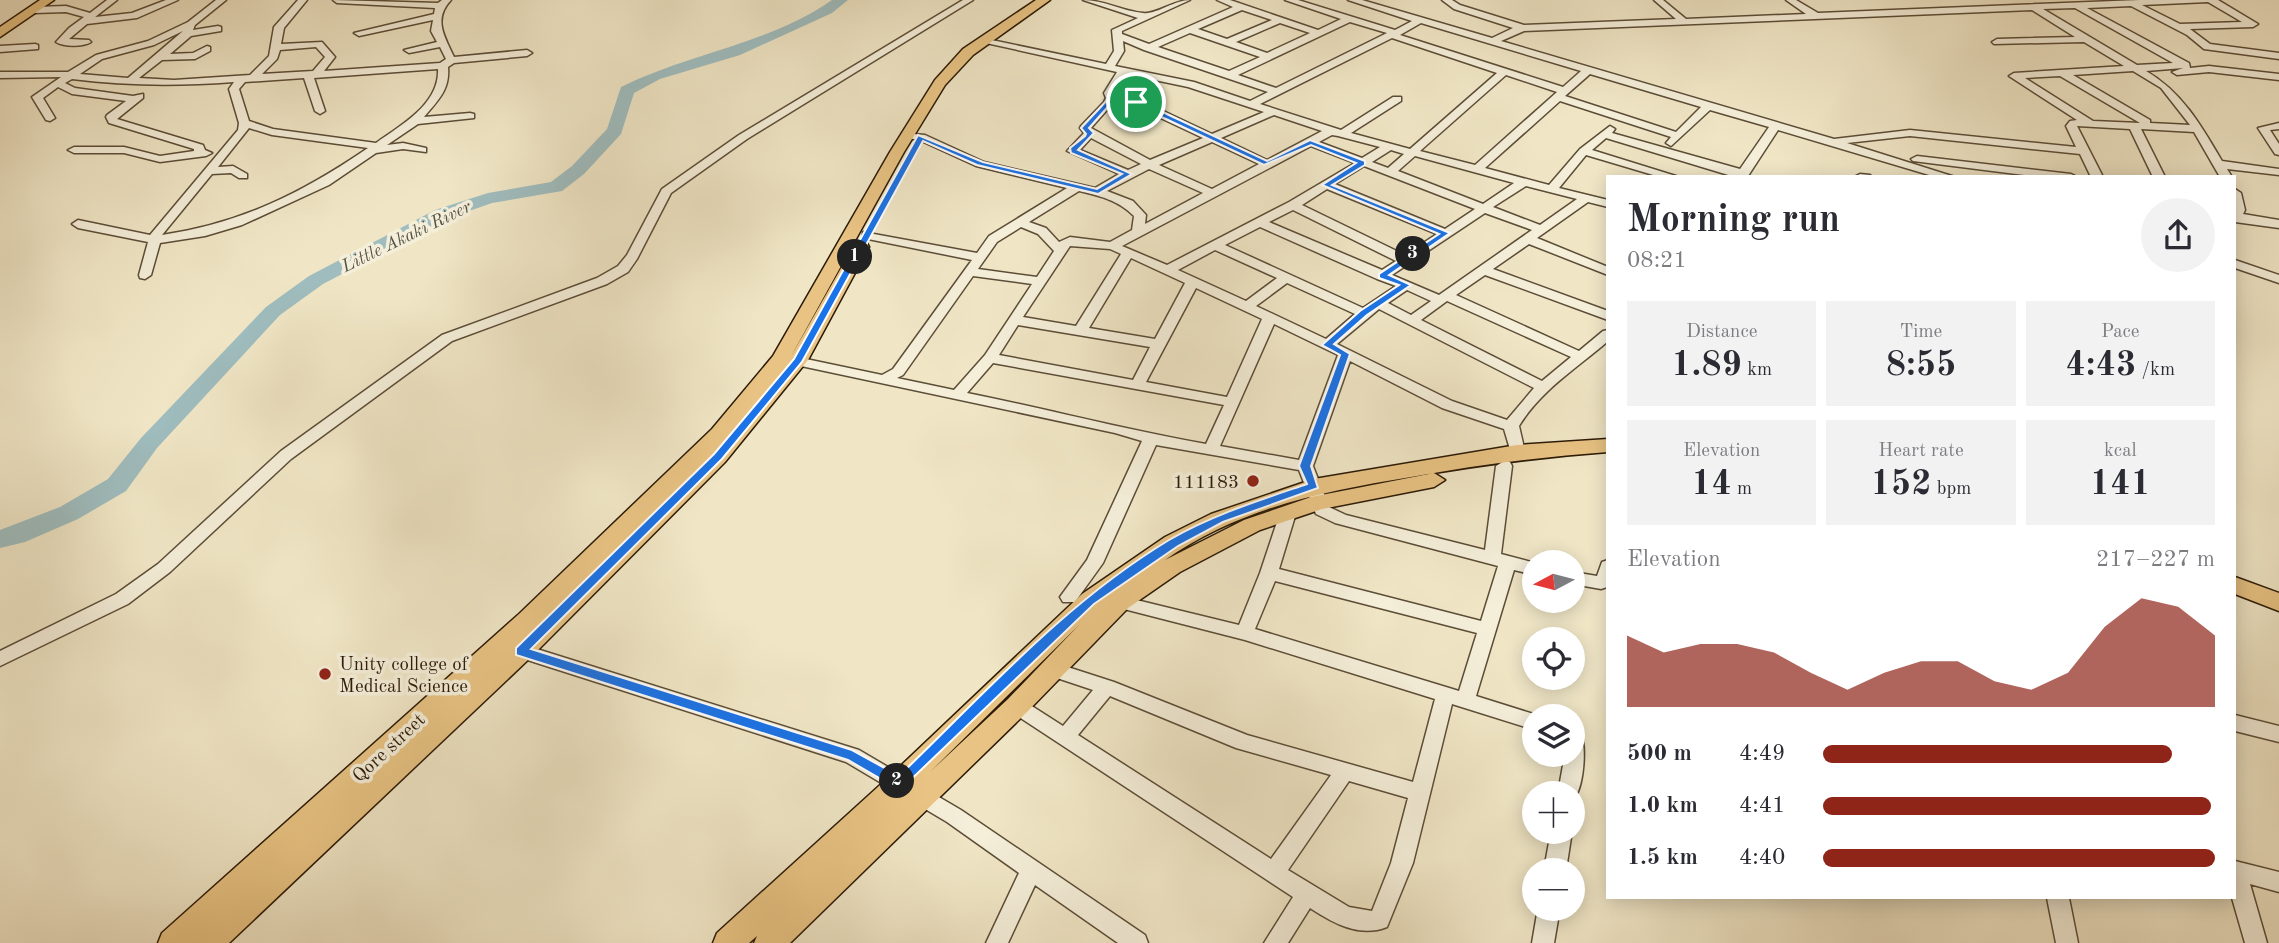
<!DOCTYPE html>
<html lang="en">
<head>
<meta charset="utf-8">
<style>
  :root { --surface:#fff; --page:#f2f2f3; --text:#2b2b33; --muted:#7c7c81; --accent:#8f2418 }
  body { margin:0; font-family:"Old Standard TT",serif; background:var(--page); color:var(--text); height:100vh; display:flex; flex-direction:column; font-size:26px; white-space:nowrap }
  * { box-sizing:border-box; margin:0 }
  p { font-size:23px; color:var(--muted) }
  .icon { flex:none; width:38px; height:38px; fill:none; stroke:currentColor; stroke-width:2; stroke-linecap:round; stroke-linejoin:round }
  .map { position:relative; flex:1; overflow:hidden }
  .panel { position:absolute; left:1606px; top:175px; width:630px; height:724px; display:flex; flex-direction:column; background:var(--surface); border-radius:0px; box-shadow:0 4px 18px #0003 }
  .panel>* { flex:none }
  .needle { width:46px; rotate:263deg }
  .controls { position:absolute; left:1522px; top:550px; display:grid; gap:14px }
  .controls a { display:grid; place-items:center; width:63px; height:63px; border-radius:50%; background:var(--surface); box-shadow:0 4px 18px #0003; font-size:35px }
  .pin { position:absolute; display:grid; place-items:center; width:60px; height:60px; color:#fff; margin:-30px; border:4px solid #fff; border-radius:50%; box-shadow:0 2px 7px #0007 }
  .km { position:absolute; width:35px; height:35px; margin:-18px; border-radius:50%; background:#222; color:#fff; font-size:19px; line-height:35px; text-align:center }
  .round { display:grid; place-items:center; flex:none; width:74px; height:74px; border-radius:37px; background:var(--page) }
  .summary { display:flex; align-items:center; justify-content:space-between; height:119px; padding:0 21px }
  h1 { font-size:38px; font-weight:600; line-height:52px }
  .metrics { display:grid; grid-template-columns:repeat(3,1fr); gap:10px; height:119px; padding:7px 21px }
  .metrics div { display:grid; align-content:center; border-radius:0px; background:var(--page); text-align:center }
  .metrics b { font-size:35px; font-weight:600 }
  .metrics small { font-size:19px; font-weight:400 }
  .metrics p { font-size:19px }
  .chart { height:196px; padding:14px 21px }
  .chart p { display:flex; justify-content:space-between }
  .chart svg { width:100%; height:126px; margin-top:7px; fill:var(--accent); opacity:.7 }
  ul { padding:0 21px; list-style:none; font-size:23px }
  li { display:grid; grid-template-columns:112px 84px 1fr; align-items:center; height:52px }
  li i { height:18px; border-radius:9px; background:var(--accent) }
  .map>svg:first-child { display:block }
</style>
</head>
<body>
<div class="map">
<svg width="2279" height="943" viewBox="0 0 2279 943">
  <rect width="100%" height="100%" fill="#f0e6c6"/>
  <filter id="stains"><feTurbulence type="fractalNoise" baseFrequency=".00286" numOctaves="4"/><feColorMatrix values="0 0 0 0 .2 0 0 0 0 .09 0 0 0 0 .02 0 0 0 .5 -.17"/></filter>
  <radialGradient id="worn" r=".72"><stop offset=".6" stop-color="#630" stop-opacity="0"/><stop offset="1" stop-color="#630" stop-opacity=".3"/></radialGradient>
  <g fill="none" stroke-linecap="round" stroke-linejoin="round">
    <path fill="#9fbdbf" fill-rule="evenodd" d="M832 0H848L832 13 740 55 660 79 634 93 621 134 584 174 562 191 492 203 449 218 323 284 280 315 157 448 126 491 78 519 25 542 0 548V530L60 507 108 479 141 438 266 307 309 276 435 210 488 193 551 182 572 166 607 129 621 87C689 53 769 44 832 0Z"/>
    <g stroke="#5c4d37" stroke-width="3">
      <path id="minor" d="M107 0H117L95 17 132 13 166 0H178L137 18 87 24 69 39 89 40 91 42C83 47 64 47 56 42L69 28 84 17 66 12 34 13 29 10 34 7 66 6 90 13Z
        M216 0H226L195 25 193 30 218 26 221 27V31L191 36 170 54 193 53 207 46 210 47V51L195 59 162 60 139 78 174 80 250 75 269 56 274 27 298 0H307L284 28 281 44 322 42 335 57 324 71 440 63 446 59 440 47 409 53 404 50 437 42 431 31 433 20 359 36 354 33 434 14 435 8 337 3 333 0 438 3 442 0H451C433 19 444 36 454 57L527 50 532 53 527 56 454 63 448 67C450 90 438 100 424 117L470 113 474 114V118L418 124 387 145 403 143 426 148V152L403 149 376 153 329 185 242 225 205 236 160 243 151 275 145 279 140 278 139 275 148 242 78 228 72 224 78 220 150 235 238 130 239 123 229 89 234 82C179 86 126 86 72 79L65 83 75 88 133 96 143 94V98L117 119 203 145 205 150 212 153 206 156 160 162 124 153H74L68 150 74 147H124L160 156 194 151V149L109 123 106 117 107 115 126 101 72 94 58 87 43 98 55 118 50 121 46 120 32 97 61 77 0 78V72H68L96 55 148 41 188 22ZM183 31 128 78 80 74 102 59 154 45ZM316 47 325 57 313 71 262 74 277 59 280 50ZM438 69C440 104 401 125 376 143L273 129 249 121 239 89 245 82 304 78 315 111 320 114 325 111 314 78ZM249 128 272 135 368 148C302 193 242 223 162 235L212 174 231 173 239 178H247V174L233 166 218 167Z
        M963 0H973L747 139 671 193 637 259 628 272 607 284 452 341 291 459 170 572 128 604 0 666V651L116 594 158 564 281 451 442 335 597 278 618 266 627 255 662 189 739 135Z
        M1083 0C1104 0 1122 11 1143 13 1156 15 1174 0 1190 0L1122 31V34L1149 44 1233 7 1217 0H1230L1318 30 1341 19 1285 0H1298L1395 30 1412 21 1348 0H1362L1492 38 1513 28 1454 9 1442 0H1452L1460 5 1524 25 1676 19 1654 0H1663L1686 19 1806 14 1786 0H1796L1818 13 2140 0H2218L2258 24 2253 27 2190 29 2210 44 2279 53V59L2204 49 2187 35 2131 6 2087 8 2189 63 2190 68 2209 66 2279 74V80L2209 72 2177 75 2172 72 2183 68 2146 71C2182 92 2201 125 2222 161L2279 169V175L2227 169 2232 177H2220L2194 132 2141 129 2165 177H2153L2130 129 2077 126 2103 177H2091L2080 154 1910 136 1847 143 1955 177H1936L1778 130 1748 176 1735 177 1606 138 1592 150 1679 177H1660L1586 155 1559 188 1608 200V207L1588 202 1537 238 1608 267V275L1529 244 1493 269 1608 311V320L1485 275 1456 295 1579 351 1603 331 1608 330V341C1577 368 1541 390 1519 426L1525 452 1522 456H1512L1504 429 1442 408 1350 361 1313 466 1329 507 1346 515 1485 550 1496 466 1504 461 1510 462 1512 466 1501 554 1535 563V575L1514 570 1476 696 1540 716H1535V730L1452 704 1413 863 1387 927C1359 938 1333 923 1310 908L1288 943H1264L1293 897 1010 711 1007 706 1010 701 1017 698 1024 701 1063 726 1093 690 1045 674 1043 669 1045 664 1052 662 1114 682 1247 735 1413 782 1435 699 1245 640 1120 608 1114 607 1111 602 1114 597 1120 596 1239 625 1260 573 1280 513 1288 507 1296 513 1279 569 1481 621 1498 566 1335 523 1316 514 1299 470 1156 445 1103 563 1075 602H1063L1060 597 1087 560 1142 441 1115 433 787 363 780 359 787 355 882 375 893 369 972 260 863 238V232L977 253 989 236 1067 188 976 166 919 140 902 137V133L925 135 984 162 1095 188 1119 174 1067 151 1084 133 1080 128 1081 126 1104 102 1106 98 1104 93 1117 72 977 41 982 38 1106 64 1114 51 1112 30 1138 18ZM2208 2 2242 22 2180 24 2142 5ZM2075 8 2173 63 2137 65 2043 9ZM1242 10 1272 20 1227 39 1198 29ZM2032 10 2075 37 1997 39 1992 42 1994 44 2084 42 2124 66 2014 73 2009 76 2077 120 2070 121 2066 126 2076 147 1910 130 1834 139 1501 41 1524 31ZM1350 22 1387 33 1276 88 1238 75ZM1280 23 1310 33 1267 53 1236 42ZM1421 23 1581 71 1563 87 1400 35ZM1190 33 1260 57 1229 71 1158 47ZM1392 38 1497 73 1410 149 1351 133 1401 101V97H1393L1341 130 1260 104ZM1123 41 1144 50 1268 92 1250 101 1194 82 1115 66 1124 51ZM2133 71 2161 88 2190 125 2150 123V120L2073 75ZM1126 74 1188 87 1264 112 1212 134 1140 100 1115 96 1114 93ZM1590 74 1701 107 1676 132 1565 96ZM1506 75 1557 92 1475 165 1420 151ZM2060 76 2140 123 2093 121 2025 78ZM1560 101 1671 137 1666 143 1671 146 1710 110 1769 127 1740 169 1612 133 1615 129 1610 126 1580 149 1549 185 1485 168ZM1114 102 1133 105 1203 138 1150 160 1091 128ZM1274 115 1322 131 1267 160 1221 138ZM1332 135 1338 136 1380 147 1362 158 1319 142ZM1091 138 1141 164 1128 170 1080 150ZM1212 142 1259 164 1212 189 1159 165ZM1311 146 1355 163 1289 202 1167 265 1122 246ZM1391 150 1404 154 1388 168 1372 162ZM1415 156 1514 183 1483 204 1398 171ZM1364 166 1475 209 1445 229 1335 184ZM1149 169 1203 193 1145 224 1146 215 1133 201 1107 191ZM1526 186 1577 199 1540 225 1493 207ZM1327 189 1437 234 1405 255 1302 205ZM1079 191C1100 196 1118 200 1134 216L1132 230 1110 242 1070 237 1059 242 1046 228 1029 222ZM1293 210 1396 261 1382 270 1269 222ZM1485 213 1532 230 1439 295 1392 275ZM1021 227 1038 234 1054 251 1037 277 978 269 997 242ZM1260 227 1377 279 1396 286 1363 308 1225 245ZM1070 246 1110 249 1121 254 1076 326 1023 317ZM1215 250 1277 278 1246 301 1178 270ZM1131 258 1185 283 1155 339 1089 328ZM973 276 1032 284 985 355 954 390 897 378 903 375ZM1287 283 1355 314 1326 339 1256 306ZM1196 288 1262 319 1227 397 1146 382ZM1407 290 1431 301 1411 315 1388 303ZM1447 301 1571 357 1542 381 1421 320ZM1379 309 1534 388 1507 420 1452 401 1337 344ZM1274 324 1338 355 1299 460 1220 446ZM1018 325 1150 347 1133 380 999 355ZM993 363 1224 405 1206 444C1126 430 1047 409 967 393ZM1275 581 1477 633 1459 691 1255 629ZM1110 696 1236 748 1331 775 1271 859 1078 735ZM1349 781 1408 798 1391 863 1372 911 1349 907 1288 870Z
        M35 44 38 45V49L0 52V46Z
        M2279 123V129L2270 130 2279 144V155L2275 154 2258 128Z
        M1917 156 2071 174 2077 177H2040L1913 161 1911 159Z
        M1860 174 1870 175 1872 177H1854Z
        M2235 189 2241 193 2245 210 2243 214 2279 220V228L2235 222Z
        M2235 260 2279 275V283L2235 268Z
        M1608 560 1607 587 1601 589 1573 584V572L1597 576 1602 562Z
        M521 644 859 750 961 810 1145 935 1148 943H1118L1035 885 1008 943H986L1019 873 947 822 846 762 515 656 512 651 515 646Z
        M2235 715 2279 726V742L2235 731Z
        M1573 729 1580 731C1587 746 1584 788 1573 800V793H1558L1565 754H1573Z
        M1551 831H1572L1566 870H1544Z
        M2235 861 2279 872V892L2250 884 2267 943H2245L2232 898H2235Z
        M2047 898H2069L2078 943H2056Z
        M1538 908H1560L1554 943H1532Z"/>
    </g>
    <g stroke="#2b1a07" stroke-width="3">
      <path id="major" d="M40 0H54L0 37V27Z
        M1036 0H1050L973 55 945 85 904 152 789 360 853 247 855 243H867L869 247 808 360 725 462 530 658 229 943H158L162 933 519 614 712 429 773 356 890 152 935 80 963 49Z
        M1608 439V452C1542 457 1477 465 1411 477 1324 491 1239 508 1165 560L1244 520 1311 497 1434 473 1445 480 1434 487 1322 509 1260 530 1180 572 1128 608 1026 713 790 943H754L757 936 749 943H713L717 933 890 776 1082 594 1165 537 1211 514 1314 479 1517 445ZM1079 625 1008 699 931 771Z
        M2235 577 2279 593V611L2235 594Z"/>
    </g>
    <use href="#minor" fill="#f5efda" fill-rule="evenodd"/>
    <use href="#major" fill="#e8c383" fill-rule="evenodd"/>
  </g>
  <path fill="#1a73e8" stroke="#fff" stroke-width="2" fill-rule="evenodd" d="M1111 96 1139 101 1267 161 1310 140 1365 161V165L1332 185 1450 233 1389 275 1411 285 1367 315 1334 344 1350 354 1311 466 1318 488 1223 522 1178 546 1094 604 900 790 848 760 516 655V648L714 454 794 359 918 135 983 162 1097 189 1122 174 1071 153 1070 148 1085 136 1086 134 1081 128ZM1113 101 1134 104 1264 165 1311 145 1356 163 1322 185 1439 234 1379 274V278L1399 285 1360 311 1322 345 1340 355 1299 466 1307 484C1260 500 1212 515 1169 540 1066 602 985 693 899 776L852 750 531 649 722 459 802 362 923 141 977 165 1098 194 1132 174 1078 150 1094 133 1089 128Z"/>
  <g fill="#8f2418" stroke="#f5efda" stroke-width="2.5">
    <circle cx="1253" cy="481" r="7"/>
    <circle cx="325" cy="674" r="7"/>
  </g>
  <g text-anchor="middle" stroke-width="7" stroke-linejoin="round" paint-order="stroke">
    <g font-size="18" font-style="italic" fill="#545347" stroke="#f5efda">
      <text transform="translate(406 236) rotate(-26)" y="6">Little Akaki River</text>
    </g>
    <g font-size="19" fill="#2b1a07" stroke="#f5efda" text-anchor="end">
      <text x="1239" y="488">111183</text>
      <text x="339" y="670" text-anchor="start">Unity college of<tspan x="339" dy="22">Medical Science</tspan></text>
    </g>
    <g font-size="19" fill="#2b1a07" stroke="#f5efda">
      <text transform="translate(388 747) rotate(-43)" y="7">Qore street</text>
    </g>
  </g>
  <rect width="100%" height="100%" filter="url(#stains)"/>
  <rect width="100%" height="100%" fill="url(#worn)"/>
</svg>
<div class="controls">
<a><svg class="needle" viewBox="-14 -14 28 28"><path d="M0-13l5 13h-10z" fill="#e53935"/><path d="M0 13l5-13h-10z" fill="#7c7c81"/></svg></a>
<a><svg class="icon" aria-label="locate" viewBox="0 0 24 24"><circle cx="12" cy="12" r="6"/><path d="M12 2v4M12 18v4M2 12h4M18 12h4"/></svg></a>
<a><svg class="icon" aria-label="layers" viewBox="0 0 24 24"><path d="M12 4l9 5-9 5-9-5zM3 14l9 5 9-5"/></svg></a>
<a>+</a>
<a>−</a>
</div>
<div class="pin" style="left:1136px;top:102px;background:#1e9e55"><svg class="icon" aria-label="arrive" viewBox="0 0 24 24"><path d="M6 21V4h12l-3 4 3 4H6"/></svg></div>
<b class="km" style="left:855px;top:257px">1</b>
<b class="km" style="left:897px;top:781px">2</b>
<b class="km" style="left:1413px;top:254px">3</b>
<section class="panel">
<div class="summary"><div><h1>Morning run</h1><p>08:21</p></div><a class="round"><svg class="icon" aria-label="share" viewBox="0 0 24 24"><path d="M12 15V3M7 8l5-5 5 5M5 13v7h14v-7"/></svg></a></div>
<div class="metrics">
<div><p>Distance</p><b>1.89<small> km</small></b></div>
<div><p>Time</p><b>8:55</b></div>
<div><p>Pace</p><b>4:43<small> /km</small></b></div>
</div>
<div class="metrics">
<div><p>Elevation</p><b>14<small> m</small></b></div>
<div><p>Heart rate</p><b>152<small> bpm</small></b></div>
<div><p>kcal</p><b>141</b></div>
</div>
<div class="chart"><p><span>Elevation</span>217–227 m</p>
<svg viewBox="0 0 160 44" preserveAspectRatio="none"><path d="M0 44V19L10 25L20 22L30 22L40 25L50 32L60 38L70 32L80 28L90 28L100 35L110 38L120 32L130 16L140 6L150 9L160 19V44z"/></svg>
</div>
<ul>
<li><b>500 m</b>4:49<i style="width:89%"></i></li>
<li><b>1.0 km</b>4:41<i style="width:99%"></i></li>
<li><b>1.5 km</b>4:40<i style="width:100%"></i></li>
</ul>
</section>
</div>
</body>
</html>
